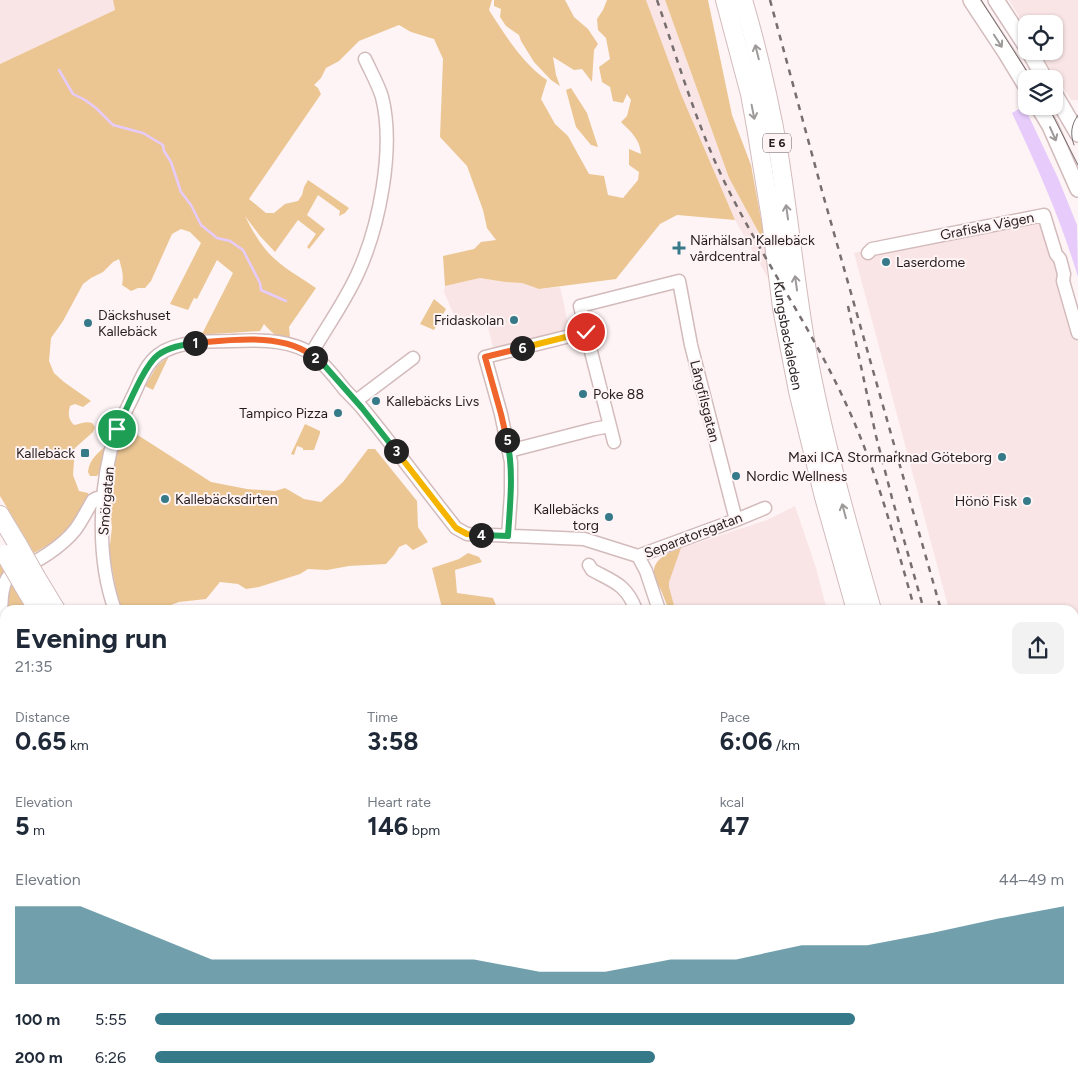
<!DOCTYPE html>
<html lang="en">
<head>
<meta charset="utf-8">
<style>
  :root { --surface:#fff; --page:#f2f2f3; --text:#1f2937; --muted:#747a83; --accent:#367989 }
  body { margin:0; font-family:Figtree,sans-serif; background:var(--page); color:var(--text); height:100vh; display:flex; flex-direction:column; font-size:19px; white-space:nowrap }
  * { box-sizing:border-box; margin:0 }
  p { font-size:16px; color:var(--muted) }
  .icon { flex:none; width:28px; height:28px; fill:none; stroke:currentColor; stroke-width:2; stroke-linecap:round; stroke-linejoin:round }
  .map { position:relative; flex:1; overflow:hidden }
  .drawer { position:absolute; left:0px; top:605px; width:1079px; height:480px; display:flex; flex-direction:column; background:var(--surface); border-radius:15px 15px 0 0; box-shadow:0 1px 4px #0004 }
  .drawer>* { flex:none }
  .tools { position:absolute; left:1018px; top:15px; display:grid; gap:10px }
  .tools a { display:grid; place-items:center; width:45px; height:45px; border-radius:10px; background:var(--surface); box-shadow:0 1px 4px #0004; font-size:25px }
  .pin { position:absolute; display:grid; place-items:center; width:42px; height:42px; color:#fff; margin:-21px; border:2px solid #fff; border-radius:50%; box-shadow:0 1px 5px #0007 }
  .km { position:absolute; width:25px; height:25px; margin:-12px; border-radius:50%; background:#222; color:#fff; font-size:14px; line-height:25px; text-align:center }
  .round { display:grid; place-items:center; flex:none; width:52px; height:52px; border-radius:10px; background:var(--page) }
  .head { display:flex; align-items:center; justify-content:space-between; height:85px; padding:0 15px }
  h1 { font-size:28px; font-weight:700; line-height:38px }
  .figures { display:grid; grid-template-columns:repeat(3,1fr); gap:8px; height:85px; padding:5px 15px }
  .figures div { display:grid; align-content:center }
  .figures b { font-size:25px; font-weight:700 }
  .figures small { font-size:14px; font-weight:400 }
  .figures p { font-size:14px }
  .chart { height:140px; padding:10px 15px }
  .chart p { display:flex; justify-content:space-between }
  .chart svg { width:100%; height:90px; margin-top:5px; fill:var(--accent); opacity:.7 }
  ul { padding:0 15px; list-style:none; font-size:16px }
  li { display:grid; grid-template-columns:80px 60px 1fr; align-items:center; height:38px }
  li i { height:12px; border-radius:6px; background:var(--accent) }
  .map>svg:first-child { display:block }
</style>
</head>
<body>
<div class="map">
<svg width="1078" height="1085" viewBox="0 0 1078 1085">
  <rect width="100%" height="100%" fill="#fef4f5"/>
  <path fill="#fae5e6" d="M0 0H113L115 10 0 64Z
    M646 0H665L729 178 766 246 772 285 735 220 681 94Z
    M1009 0H1078V100H1071L1039 51H1054V24H1026V29Z
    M1049 209 1078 306V966L1074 962V610H949L854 253Z
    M480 278 505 282 522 283 539 289 560 287 570 332 494 351 488 327 467 326 453 313 444 292 445 286Z
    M795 506 816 568 827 610H669L653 572 658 561 664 556 672 551 767 520Z"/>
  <path fill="#ebc693" d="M113 0H492L489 10C505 35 522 63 547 80L541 99 555 124 568 136 589 174 604 176 608 195 623 198 638 180 639 172 629 165V149L641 154C640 139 631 132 621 122L627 116 631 100 627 94 623 103 613 101 610 87 602 82 599 67 610 59 606 38 598 30 597 19 603 10 607 0H646L681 94 735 220 677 215 660 224 616 279 539 289 522 283 505 282 480 278 445 286 443 256 474 249 481 242 496 240 487 228 483 210 467 166 440 137 443 59 434 39 411 32 399 25 359 41 339 61 326 68 321 78 314 85 318 88 321 94 249 199 266 213H274L285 204 298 201 302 195 304 187 308 180 349 208 345 213 339 216 340 211 318 195 307 215 325 229 309 249 307 247 316 234 298 220 275 252 260 236 245 216C251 228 257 239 266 250 278 265 300 277 316 288L289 327 290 337C276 338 273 334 264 324L260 331 212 334H202L233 273 217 260 197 299 194 298 188 310 170 304 201 243 190 232 181 229 172 234 151 281 145 288H138L131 291 122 285C124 276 122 269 119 259L113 262 103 272 91 278 83 284 63 321 51 338 49 361 54 373 64 382 91 401 83 407 75 404 70 406C68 414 68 419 74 425 81 424 85 421 92 423L95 427 93 432 75 448 73 475 79 491 88 493 89 501 83 513 59 539 34 553 0 496V64L115 10Z
    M494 0H565L574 17 588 29 598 44 594 50 592 82 582 69 574 70 553 57 556 75 560 86 551 80 534 62 521 41 519 35 506 26 500 17 501 9 494 6Z
    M665 0H708L732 115 751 165 766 246 729 178Z
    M571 88 587 113 598 147 591 145 576 127 566 90Z
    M434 299 446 309 434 330 420 324Z
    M169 356 153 390 145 386 157 366Z
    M305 424 320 431V433L314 450H303V448L297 446 294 455 291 454Z
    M133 432 211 482 247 489 275 491 285 488 304 499 321 502 343 482 368 449H375L417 501 418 527 428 542 413 550 406 544 399 547 394 555 386 564 349 566 327 570 308 569 300 574 259 587 246 589 238 584 220 582 206 599 179 602 157 610H122L118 599 109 553 112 527 110 514 111 492 116 457 124 434Z
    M108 444 101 471 97 476H90L88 472C89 459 99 452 108 444Z
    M681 548 669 582V587L675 609 669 610C667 605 665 600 663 595 661 588 654 581 654 573 653 559 669 552 681 548Z
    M468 553 479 557 482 562 455 570 457 593 493 598 498 610H441L442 608 432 568 459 559Z
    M0 561 29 610H5V1080H381L385 1085H0Z
    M903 1080H944V1085H909Z"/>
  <path fill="#e6cbfb" d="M1024 106 1058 178 1077 225 1078 277C1061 220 1037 166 1012 113Z"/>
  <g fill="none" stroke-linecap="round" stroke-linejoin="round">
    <path stroke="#e6cbfb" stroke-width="2.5" d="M59 70 73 94 85 100 96 108 113 125 143 133 163 145 164 151 171 162 181 192 191 205 201 225 217 238 230 241 243 250 260 283 261 290 286 301"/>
    <g stroke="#d3bbbc" stroke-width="15">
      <path id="minor" d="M868 253 872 249 1044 215 1056 254 1060 259 1064 274 1063 281 1078 333
        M586 332 580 306 679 281 691 345 736 520
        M311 354C326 328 344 303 357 275 379 228 395 149 382 97 378 84 371 72 365 59
        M356 401 413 358
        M509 451 594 429 610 426 614 442
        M508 536 511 493V462L501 414 485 357 586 332 610 426
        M638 556 646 571 659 610
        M589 565 592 570C614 582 626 584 636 610
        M115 610C96 558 99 487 115 435 120 421 128 407 134 394 140 381 146 364 158 355 176 341 209 341 231 341 255 340 282 339 305 350 321 359 334 376 345 390 351 396 357 402 363 409 395 448 425 489 456 528L467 534 584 539 638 556 736 520 765 508
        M2 629C1 615 0 588 8 577 31 564 58 551 75 530 82 521 87 510 93 500L97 498H103
        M1074 1037 1078 1034
        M824 1080 878 1081
        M968 1080 974 1085
        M628 1085V1080"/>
    </g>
    <g stroke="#d3bbbc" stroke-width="18">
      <path id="major" d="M971 0 1006 53 1026 86
        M996 0 1026 46
        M1029 51 1045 79
        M1054 93 1078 134
        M1038 106 1050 126 1078 189
        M955 1080 959 1085
        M1043 1085V1080"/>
    </g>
    <g stroke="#d3bbbc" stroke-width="20">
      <g id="highway">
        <path id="s1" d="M725 0 750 94 756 127 771 219 782 308 798 391 824 497 856 610"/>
        <path d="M743 0C758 51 770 103 779 155 789 218 795 282 806 346 822 435 847 523 872 610"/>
        <path d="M0 515 18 545"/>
        <path d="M36 577 56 610"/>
        <path d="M23 585 38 610"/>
        <path d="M390 1080 394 1085"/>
        <path d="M411 1080 415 1085"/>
        <path d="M1007 1080 1008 1085"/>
        <path d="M1024 1080 1025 1085"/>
      </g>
    </g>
    <use href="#minor" stroke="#fff" stroke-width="12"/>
    <use href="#major" stroke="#fff" stroke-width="15"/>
    <use href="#highway" stroke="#fff" stroke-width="18"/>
    <path stroke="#776e6f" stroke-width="1" d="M981 0 1032 79
      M1048 106 1078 165
      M1074 145C1070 134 1071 125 1078 115"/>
    <path stroke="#776e6f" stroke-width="2.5" stroke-dasharray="6 6" stroke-linecap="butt" d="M657 0C679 64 698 130 729 191 766 264 813 331 847 406 877 471 895 541 915 610
      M770 0 822 191 941 610
      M848 306 876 436 892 498 924 610
      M1074 1038 1078 1052
      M1060 1080 1061 1085"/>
    <g stroke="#d3bbbc" stroke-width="15" stroke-linecap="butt">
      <path id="minor-bridge" d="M1074 1055 1078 1052"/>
    </g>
    <g stroke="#d3bbbc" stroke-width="20" stroke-linecap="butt">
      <path id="highway-bridge" d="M18 545 36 577
        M5 554 23 585"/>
    </g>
    <use href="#minor-bridge" stroke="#fff" stroke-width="12"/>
    <use href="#highway-bridge" stroke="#fff" stroke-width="18"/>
  </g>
  <defs><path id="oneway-shaft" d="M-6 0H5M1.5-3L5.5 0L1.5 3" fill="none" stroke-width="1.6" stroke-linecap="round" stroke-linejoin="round" transform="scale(1.25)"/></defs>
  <g stroke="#9d9999">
    <use href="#oneway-shaft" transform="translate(998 41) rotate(57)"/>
    <use href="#oneway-shaft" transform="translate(757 52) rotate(-104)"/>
    <use href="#oneway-shaft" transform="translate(753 112) rotate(79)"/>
    <use href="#oneway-shaft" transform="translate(1053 134) rotate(66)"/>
    <use href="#oneway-shaft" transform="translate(787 212) rotate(-98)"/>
    <use href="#oneway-shaft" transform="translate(796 283) rotate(-98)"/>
    <use href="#oneway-shaft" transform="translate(844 511) rotate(-105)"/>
  </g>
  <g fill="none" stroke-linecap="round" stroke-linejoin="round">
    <g stroke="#fff" stroke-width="10">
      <path id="split-1" d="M117 429C126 411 144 365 158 355 169 347 182 345 195 343"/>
    </g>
    <g stroke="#fff" stroke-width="10">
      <path id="split-2" d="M195 343C231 340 285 332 315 358"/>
    </g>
    <g stroke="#fff" stroke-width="10">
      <path id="split-3" d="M315 358 324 365 362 408 396 451"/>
    </g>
    <g stroke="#fff" stroke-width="10">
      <path id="split-4" d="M396 451 456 528 467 534 481 535"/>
    </g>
    <g stroke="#fff" stroke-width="10">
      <path id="split-5" d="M481 535 508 536C510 504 514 471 507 440"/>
    </g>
    <g stroke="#fff" stroke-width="10">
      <path id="split-6" d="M507 440 501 414 485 357 522 348"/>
    </g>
    <g stroke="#fff" stroke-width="10">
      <path id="split-7" d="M522 348 586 332"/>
    </g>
    <use href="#split-1" stroke="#22a559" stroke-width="6"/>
    <use href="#split-2" stroke="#f0652b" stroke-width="6"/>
    <use href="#split-3" stroke="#22a559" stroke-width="6"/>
    <use href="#split-4" stroke="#f5b400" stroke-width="6"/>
    <use href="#split-5" stroke="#22a559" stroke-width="6"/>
    <use href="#split-6" stroke="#f0652b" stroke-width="6"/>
    <use href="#split-7" stroke="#f5b400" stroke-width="6"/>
  </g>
  <g fill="#367989" stroke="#fef4f5" stroke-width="2">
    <path d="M676.5 240.5h5v5h5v5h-5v5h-5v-5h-5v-5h5z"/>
    <circle cx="886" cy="262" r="5"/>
    <circle cx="514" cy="320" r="5"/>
    <circle cx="88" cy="323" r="5"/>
    <circle cx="583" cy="394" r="5"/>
    <circle cx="376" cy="401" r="5"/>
    <circle cx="338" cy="413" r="5"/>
    <rect x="80" y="448" width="10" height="10" rx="2.5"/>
    <circle cx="1002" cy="457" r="5"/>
    <circle cx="736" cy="476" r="5"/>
    <circle cx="165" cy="499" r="5"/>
    <circle cx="1027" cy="501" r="5"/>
    <circle cx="609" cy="517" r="5"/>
  </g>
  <g text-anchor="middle" stroke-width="4" stroke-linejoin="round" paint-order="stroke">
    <rect fill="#fef4f5" stroke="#665d5e" stroke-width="1" x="763" y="133.5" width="28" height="19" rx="4"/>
    <g font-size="12" font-weight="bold" fill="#251c1d">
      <text x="777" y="147">E 6</text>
    </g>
    <g font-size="14" fill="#251c1d" stroke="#fef4f5">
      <text transform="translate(987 226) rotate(-11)" y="5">Grafiska Vägen</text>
      <text dy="5" stroke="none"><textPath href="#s1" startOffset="342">Kungsbackaleden</textPath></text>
      <text transform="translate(705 401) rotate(76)" y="5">Långfilsgatan</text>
      <text transform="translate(106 501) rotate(-85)" y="5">Smörgatan</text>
      <text transform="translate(693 535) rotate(-21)" y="5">Separatorsgatan</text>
    </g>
    <g font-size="14" fill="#251c1d" stroke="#fef4f5" text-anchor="start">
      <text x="690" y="245">Närhälsan Kallebäck<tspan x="690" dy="16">vårdcentral</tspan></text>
      <text x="896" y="267">Laserdome</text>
      <text x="98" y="320">Däckshuset<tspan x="98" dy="16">Kallebäck</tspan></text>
      <text x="504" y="325" text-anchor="end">Fridaskolan</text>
      <text x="593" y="399">Poke 88</text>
      <text x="386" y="406">Kallebäcks Livs</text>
      <text x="328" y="418" text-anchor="end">Tampico Pizza</text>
      <text x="75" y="458" text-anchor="end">Kallebäck</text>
      <text x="992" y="462" text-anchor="end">Maxi ICA Stormarknad Göteborg</text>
      <text x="746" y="481">Nordic Wellness</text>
      <text x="175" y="504">Kallebäcksdirten</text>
      <text x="1017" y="506" text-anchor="end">Hönö Fisk</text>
      <text x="599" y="514" text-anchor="end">Kallebäcks<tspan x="599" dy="16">torg</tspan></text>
    </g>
  </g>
</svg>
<div class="tools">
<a><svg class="icon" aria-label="locate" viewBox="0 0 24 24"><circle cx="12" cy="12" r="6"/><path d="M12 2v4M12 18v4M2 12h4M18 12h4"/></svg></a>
<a><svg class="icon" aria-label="layers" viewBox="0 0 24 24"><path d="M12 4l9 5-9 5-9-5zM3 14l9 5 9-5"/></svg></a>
</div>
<div class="pin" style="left:117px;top:429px;background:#1e9e55"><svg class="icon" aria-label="arrive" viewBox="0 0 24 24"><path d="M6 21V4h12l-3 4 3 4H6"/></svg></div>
<div class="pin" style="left:586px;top:332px;background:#d93025"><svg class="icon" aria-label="check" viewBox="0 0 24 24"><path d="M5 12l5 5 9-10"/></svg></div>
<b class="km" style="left:195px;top:343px">1</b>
<b class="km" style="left:315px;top:358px">2</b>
<b class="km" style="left:396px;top:451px">3</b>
<b class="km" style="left:481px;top:535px">4</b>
<b class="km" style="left:507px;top:440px">5</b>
<b class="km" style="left:522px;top:348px">6</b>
<section class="drawer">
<div class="head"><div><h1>Evening run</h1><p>21:35</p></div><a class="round"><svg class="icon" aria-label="share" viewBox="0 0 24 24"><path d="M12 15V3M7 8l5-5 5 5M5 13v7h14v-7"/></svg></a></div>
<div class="figures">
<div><p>Distance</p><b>0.65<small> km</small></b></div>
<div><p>Time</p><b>3:58</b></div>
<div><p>Pace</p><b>6:06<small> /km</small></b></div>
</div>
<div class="figures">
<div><p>Elevation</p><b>5<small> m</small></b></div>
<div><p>Heart rate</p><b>146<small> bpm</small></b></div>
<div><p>kcal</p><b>47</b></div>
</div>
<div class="chart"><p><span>Elevation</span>44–49 m</p>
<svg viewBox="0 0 160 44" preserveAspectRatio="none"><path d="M0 44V6L10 6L20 19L30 32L40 32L50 32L60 32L70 32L80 38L90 38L100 32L110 32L120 25L130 25L140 19L150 12L160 6V44z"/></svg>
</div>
<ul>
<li><b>100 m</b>5:55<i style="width:77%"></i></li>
<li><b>200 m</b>6:26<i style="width:55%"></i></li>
</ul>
</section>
</div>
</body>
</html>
